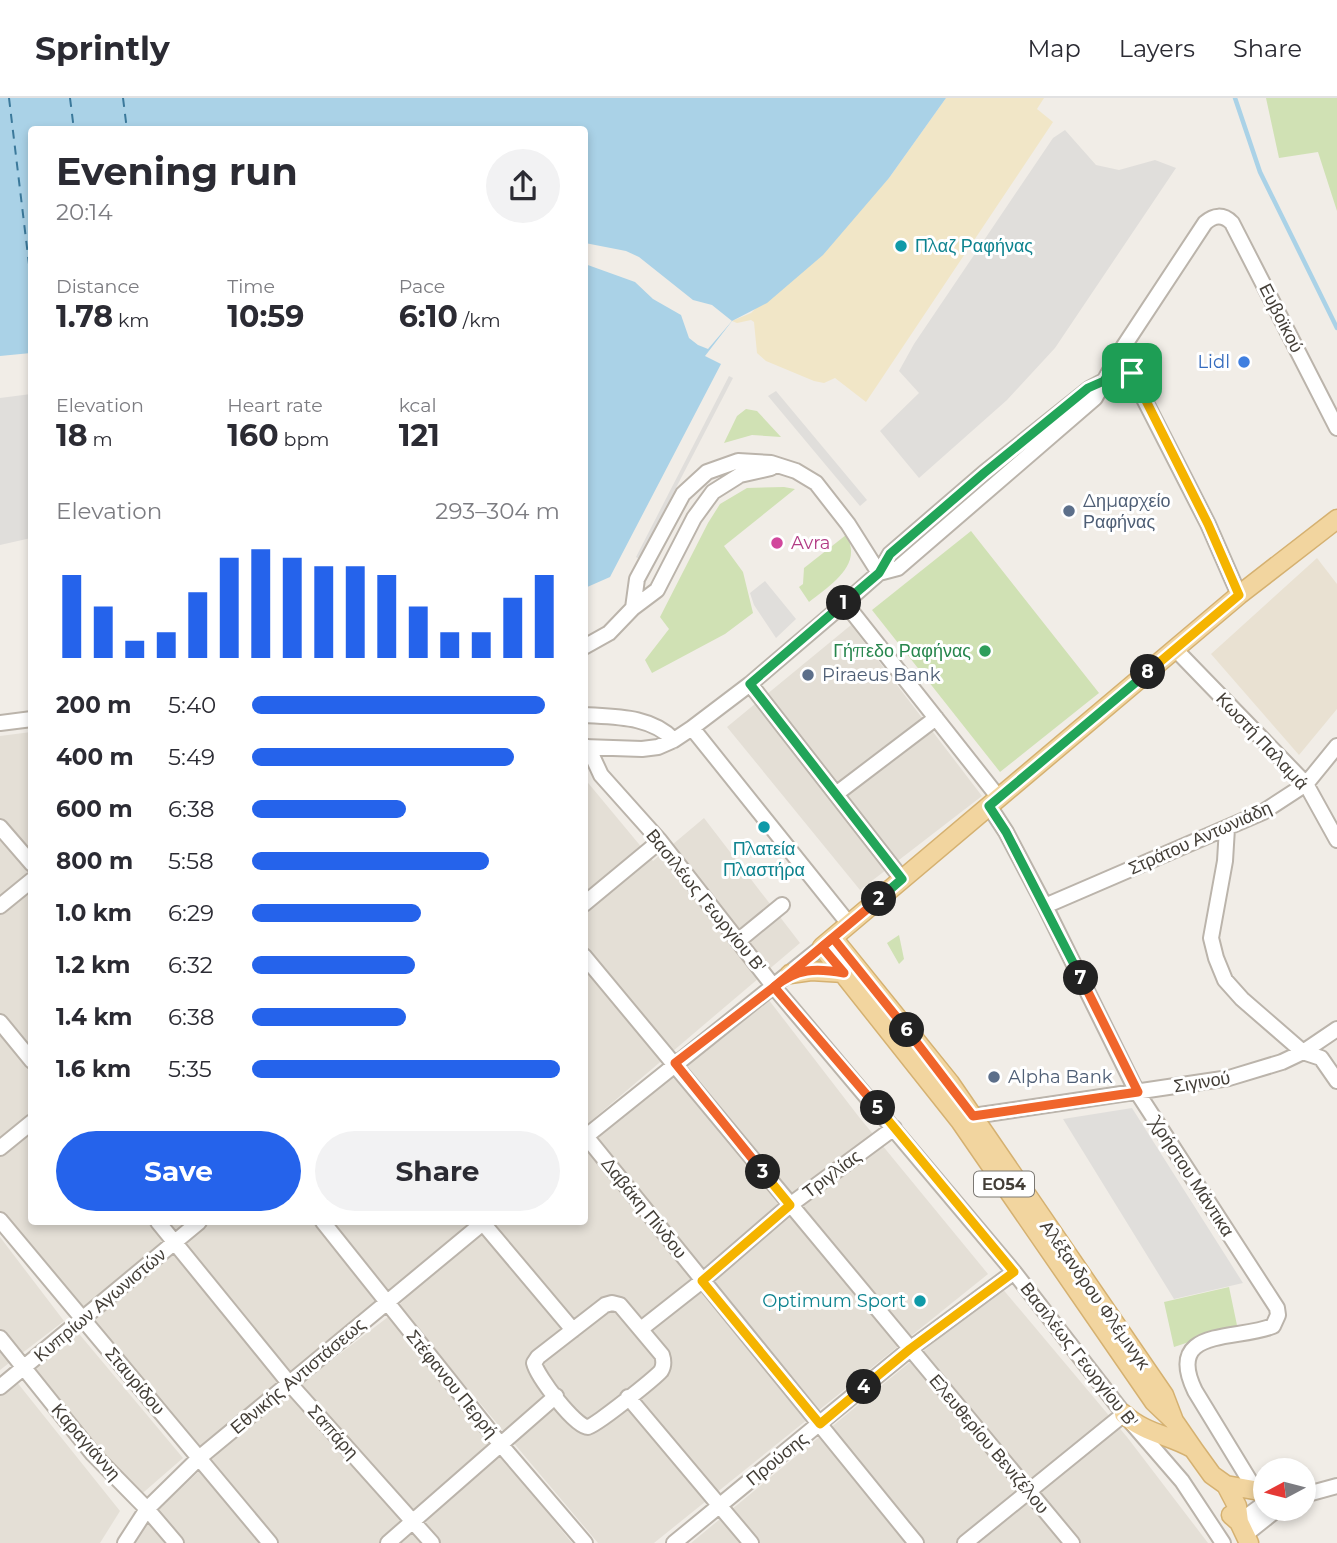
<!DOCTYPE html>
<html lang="en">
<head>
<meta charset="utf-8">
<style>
  :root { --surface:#fff; --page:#f2f2f3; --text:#2b2b33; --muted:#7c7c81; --line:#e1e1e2; --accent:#2563eb }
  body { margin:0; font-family:Montserrat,sans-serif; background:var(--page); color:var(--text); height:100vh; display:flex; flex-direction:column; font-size:26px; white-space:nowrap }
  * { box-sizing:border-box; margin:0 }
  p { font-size:23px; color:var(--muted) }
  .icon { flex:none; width:38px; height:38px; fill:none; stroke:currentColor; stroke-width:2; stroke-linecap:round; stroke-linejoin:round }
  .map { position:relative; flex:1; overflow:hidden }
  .side { position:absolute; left:28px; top:28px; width:560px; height:1099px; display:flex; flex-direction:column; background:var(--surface); border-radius:7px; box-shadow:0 4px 10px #0003 }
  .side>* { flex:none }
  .needle { width:46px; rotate:263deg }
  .buttons { position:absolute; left:1253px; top:1360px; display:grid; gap:14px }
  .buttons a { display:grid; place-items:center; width:63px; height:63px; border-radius:50%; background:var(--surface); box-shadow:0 4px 10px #0003; font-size:35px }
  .pin { position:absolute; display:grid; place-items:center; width:60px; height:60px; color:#fff; margin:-30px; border-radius:14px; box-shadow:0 4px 10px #0006 }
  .km { position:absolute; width:35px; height:35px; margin:-18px; border-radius:50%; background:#222; color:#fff; font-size:19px; line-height:35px; text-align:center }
  .round { display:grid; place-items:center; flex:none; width:74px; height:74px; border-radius:37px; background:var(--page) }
  .overview { display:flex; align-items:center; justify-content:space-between; height:119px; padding:0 28px }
  h1 { font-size:38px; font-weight:700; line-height:52px }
  .metrics { display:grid; grid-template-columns:repeat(3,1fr); gap:10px; height:119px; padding:7px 28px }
  .metrics div { display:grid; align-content:center }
  .metrics b { font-size:30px; font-weight:700 }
  .metrics small { font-size:19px; font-weight:400 }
  .metrics p { font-size:19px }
  .chart { height:196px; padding:14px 28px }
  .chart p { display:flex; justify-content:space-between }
  .chart svg { width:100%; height:126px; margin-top:7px; stroke:var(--accent); stroke-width:6 }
  .button { display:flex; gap:14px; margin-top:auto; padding:14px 28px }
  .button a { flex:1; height:80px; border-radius:42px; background:var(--accent); color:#fff; font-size:28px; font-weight:700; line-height:80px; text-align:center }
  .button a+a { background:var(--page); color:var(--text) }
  ul { padding:0 28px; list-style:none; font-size:23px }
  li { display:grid; grid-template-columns:112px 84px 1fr; align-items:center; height:52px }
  li i { height:18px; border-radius:9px; background:var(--accent) }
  header { display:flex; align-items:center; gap:42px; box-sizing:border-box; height:98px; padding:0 35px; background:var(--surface); border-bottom:2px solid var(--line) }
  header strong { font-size:33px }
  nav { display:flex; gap:38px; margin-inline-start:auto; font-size:24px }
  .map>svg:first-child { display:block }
</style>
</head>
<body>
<header>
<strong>Sprintly</strong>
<nav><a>Map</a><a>Layers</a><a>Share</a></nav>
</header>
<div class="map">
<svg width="1337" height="1445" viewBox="0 0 1337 1445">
  <rect width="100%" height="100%" fill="#f1ede7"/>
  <path fill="#e4dfd6" d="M851 527 982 698 860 792 727 629Z
    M31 634 32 1124H476L197 1354 0 1125V638Z
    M584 680 653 763 704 720 800 845 585 1028Z
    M765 897 859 1019 988 1176 654 1445H598L398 1208 444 1163 491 1124H584L585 1046Z
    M0 1139 64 1223 0 1272Z
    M1001 1189 1127 1339 1208 1445H691Z
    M388 1219 572 1445H177L156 1414 251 1324Z
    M75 1231 183 1360 137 1400 29 1271Z
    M16 1283 120 1413 100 1445H0V1296Z
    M144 1419 165 1445H128Z"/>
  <path fill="#e9e1d2" d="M1317 460 1337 486V611L1299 657 1211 556Z"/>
  <path fill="#d0e1b4" d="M1266 0H1337V113L1318 54 1279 60Z
    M746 311 757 313 781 339 752 337 724 345 737 318Z
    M784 389 795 391 724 448 743 474 753 515 725 536 652 575 645 562 669 531 660 519 708 425 720 406 747 390Z
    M971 433 1099 595 1000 674 872 512Z
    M846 437C864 467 830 487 809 504L799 489 803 486 804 470Z
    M899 837 904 861 899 866 887 845Z
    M1229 1189 1238 1232 1204 1239 1174 1249 1164 1204Z"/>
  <path fill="#f1e6c7" d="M946 0H1044L1037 11 1053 24 866 304 835 280 824 285 814 283 766 263 757 255 754 224 751 222 737 225 732 223 751 215 889 80Z"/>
  <path fill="#e0dedb" d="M1065 32 1096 67 1119 72 1155 62 1176 70 1055 250 1007 302 919 380 880 333 919 295 899 273 914 246 1053 40Z
    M729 278 733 280 639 461 636 459Z
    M776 293 867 402 860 408 768 298Z
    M31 296V440L0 447V300Z
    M765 483 796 521 776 540 754 507 750 495Z
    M1132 1010 1243 1185 1174 1201 1063 1021Z"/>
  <path fill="#aad2e7" d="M0 0H946L889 80 823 157 767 205 732 223 705 258 721 266 610 479 585 490 584 32H32L31 255 0 258Z"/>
  <path fill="#f1ede7" d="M585 145 626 153 639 159 693 202 712 207 732 223 708 251 698 247 689 240 681 217 653 201 635 184 585 166Z"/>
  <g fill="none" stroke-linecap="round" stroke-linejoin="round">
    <path stroke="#aad2e7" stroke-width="4.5" d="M1235 0 1260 74 1337 230"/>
    <path stroke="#3b799b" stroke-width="2" stroke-dasharray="9 7" stroke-linecap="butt" d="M9 0 32 191
      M70 0 74 32
      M123 0 127 32"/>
    <g stroke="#bbb4ab" stroke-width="18">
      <path id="minor" d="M1120 254 1208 426 1239 497
        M879 475 898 470 1095 300 1120 254 1205 125C1214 117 1223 116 1232 125L1337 330
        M845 505 999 700
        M633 510 637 481 683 396 707 374 738 363 771 365 796 373 816 385 848 426 879 475
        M584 549 609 535 633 510 657 492 694 420 713 394 740 377 771 370
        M1175 551 1306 686 1337 742
        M750 586 902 781
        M584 617C616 619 651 618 674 642
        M0 625 32 621
        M692 630 849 826
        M584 649 642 651 658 649 674 642 692 630 750 586 845 505 879 475 890 456 984 375 1089 291 1104 283
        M588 649 601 677 660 743 774 889 1014 1174 1124 1316 1182 1383 1223 1445
        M836 696 936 620
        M989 708 1006 734 1045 808 1137 994 1277 1210 1278 1217 1273 1228C1235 1243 1164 1229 1195 1293L1256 1393
        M0 729 32 766
        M1227 730 1225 763 1211 840 1216 860 1225 882 1242 901 1303 954 1321 960 1337 983
        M584 806 660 743
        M0 808 32 782
        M1045 808 1263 714 1306 686 1337 648
        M738 843 782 807
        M584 858 1072 1445
        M0 924 32 963
        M973 1018 1229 980 1282 964 1303 954 1337 931
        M584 1036 916 1445
        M584 1040 822 849
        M0 1050 32 1024
        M0 1122 270 1445
        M158 1124 289 1285 432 1445
        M323 1124 501 1347 585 1445
        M482 1124 573 1232
        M612 1205 620 1207 662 1257C664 1263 664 1268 661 1273 655 1280 594 1329 588 1329 575 1329 537 1278 534 1265L538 1259 605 1207Z
        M641 1231 702 1183 790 1107 894 1030
        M0 1240 93 1356 147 1411 176 1445
        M0 1289 199 1124
        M628 1299 751 1445
        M1304 1397 1337 1388
        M1239 1424 1265 1405
        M1245 1437 1279 1410
        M125 1445 147 1411 199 1360 484 1124
        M388 1445 556 1298
        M674 1445 910 1251 1014 1174
        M965 1445 1124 1316"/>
    </g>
    <g stroke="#d5b171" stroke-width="21">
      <path id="major" d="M833 840 950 985 1164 1297 1174 1323 1194 1352 1212 1377 1226 1387 1237 1408 1239 1424
        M790 876 811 873 844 875
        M1124 1316C1144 1335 1169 1337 1192 1350
        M1174 1323 1154 1304 960 1023 822 849 1239 497 1337 421
        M1226 1387 1265 1394
        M1231 1417 1239 1424 1249 1445"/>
    </g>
    <use href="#minor" stroke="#fff" stroke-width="14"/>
    <use href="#major" stroke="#f2d59f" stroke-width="18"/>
  </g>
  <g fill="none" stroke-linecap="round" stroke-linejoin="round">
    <g stroke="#fff" stroke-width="14">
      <path id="split-1" d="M844 505 879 475 890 456 984 375 1088 290 1104 283 1121 254 1132 275"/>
    </g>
    <g stroke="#fff" stroke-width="14">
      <path id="split-2" d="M844 505 750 586 902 781 879 801"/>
    </g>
    <g stroke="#fff" stroke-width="14">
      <path id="split-3" d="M763 1074 675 965 774 889 879 801"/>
    </g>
    <g stroke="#fff" stroke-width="14">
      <path id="split-4" d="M763 1074 790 1107 702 1183 820 1326 864 1289"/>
    </g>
    <g stroke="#fff" stroke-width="14">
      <path id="split-5" d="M864 1289 910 1251 1014 1174 878 1010"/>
    </g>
    <g stroke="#fff" stroke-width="14">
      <path id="split-6" d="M878 1010 774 889C797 870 816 870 844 875L822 849 833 840 907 932"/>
    </g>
    <g stroke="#fff" stroke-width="14">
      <path id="split-7" d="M907 932 973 1018 1138 994 1081 880"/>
    </g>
    <g stroke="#fff" stroke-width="14">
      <path id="split-8" d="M1081 880 1006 734 989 708 1148 574"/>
    </g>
    <g stroke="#fff" stroke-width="14">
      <path id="split-9" d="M1132 275 1208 426 1239 497 1148 574"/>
    </g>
    <use href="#split-1" stroke="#22a559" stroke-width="9"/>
    <use href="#split-2" stroke="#22a559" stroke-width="9"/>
    <use href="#split-3" stroke="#f0652b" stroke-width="9"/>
    <use href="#split-4" stroke="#f5b400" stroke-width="9"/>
    <use href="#split-5" stroke="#f5b400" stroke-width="9"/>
    <use href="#split-6" stroke="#f0652b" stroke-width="9"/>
    <use href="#split-7" stroke="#f0652b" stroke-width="9"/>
    <use href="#split-8" stroke="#22a559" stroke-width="9"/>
    <use href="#split-9" stroke="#f5b400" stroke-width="9"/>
  </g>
  <g fill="#0f9aa8" stroke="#fff" stroke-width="2.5">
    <circle cx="901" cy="148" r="7"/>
    <circle cx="764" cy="729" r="7"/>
    <circle cx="920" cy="1203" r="7"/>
  </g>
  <circle fill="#3f7fe0" stroke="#fff" stroke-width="2.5" cx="1244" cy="264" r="7"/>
  <g fill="#5c6f8a" stroke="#fff" stroke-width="2.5">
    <circle cx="1069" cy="413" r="7"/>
    <circle cx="808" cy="577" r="7"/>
    <circle cx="994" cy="979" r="7"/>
  </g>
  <circle fill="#d1479c" stroke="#fff" stroke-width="2.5" cx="777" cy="445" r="7"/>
  <circle fill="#2e9e5b" stroke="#fff" stroke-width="2.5" cx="985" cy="553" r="7"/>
  <g text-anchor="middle" stroke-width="6" stroke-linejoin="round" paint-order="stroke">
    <rect fill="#fff" stroke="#7b7873" stroke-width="2" x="974" y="1073.5" width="60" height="25" rx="5"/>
    <g font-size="16" font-weight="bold" fill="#433e37">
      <text x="1004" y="1092">ΕΟ54</text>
    </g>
    <g font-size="18" fill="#0d838f" stroke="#fff" text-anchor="start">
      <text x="915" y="154">Πλαζ Ραφήνας</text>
      <text x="764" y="757" text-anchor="middle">Πλατεία<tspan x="764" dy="21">Πλαστήρα</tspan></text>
      <text x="906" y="1209" text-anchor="end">Optimum Sport</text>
    </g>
    <g font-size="18" fill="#433e37" stroke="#fff">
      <text transform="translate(1281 220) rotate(63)" y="6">Ευβοϊκού</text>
      <text transform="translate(1262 643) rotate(47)" y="6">Κωστή Παλαμά</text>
      <text transform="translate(1200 740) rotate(-24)" y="6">Στράτου Αντωνιάδη</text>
      <text transform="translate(706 803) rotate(51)" y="6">Βασιλέως Γεωργίου Β'</text>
      <text transform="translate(1202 984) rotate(-9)" y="6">Σιγινού</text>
      <text transform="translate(832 1076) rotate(-37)" y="6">Τριγλίας</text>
      <text transform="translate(1192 1079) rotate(57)" y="6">Χρήστου Μάντικα</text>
      <text transform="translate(644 1110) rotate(51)" y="6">Δαβάκη Πίνδου</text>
      <text transform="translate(1095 1197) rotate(55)" y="6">Αλέξανδρου Φλέμινγκ</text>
      <text transform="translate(100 1207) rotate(-40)" y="6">Κυπρίων Αγωνιστών</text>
      <text transform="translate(1079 1257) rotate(52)" y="6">Βασιλέως Γεωργίου Β'</text>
      <text transform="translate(298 1278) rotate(-40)" y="6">Εθνικής Αντιστάσεως</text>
      <text transform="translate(135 1283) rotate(50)" y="6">Σταυρίδου</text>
      <text transform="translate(452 1286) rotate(51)" y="6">Στέφανου Περρή</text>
      <text transform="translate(333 1334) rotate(48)" y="6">Σαπάρη</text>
      <text transform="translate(86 1344) rotate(49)" y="6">Καραγιάννη</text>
      <text transform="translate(989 1346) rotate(50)" y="6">Ελευθερίου Βενιζέλου</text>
      <text transform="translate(777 1361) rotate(-39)" y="6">Προύσης</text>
    </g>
    <g font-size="18" fill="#366cbe" stroke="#fff" text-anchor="end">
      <text x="1230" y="270">Lidl</text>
    </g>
    <g font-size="18" fill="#4e5e75" stroke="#fff" text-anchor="start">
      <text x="1083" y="409">Δημαρχείο<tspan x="1083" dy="21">Ραφήνας</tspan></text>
      <text x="822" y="583">Piraeus Bank</text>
      <text x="1008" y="985">Alpha Bank</text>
    </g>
    <g font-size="18" fill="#b23c85" stroke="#fff" text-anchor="start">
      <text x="791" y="451">Avra</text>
    </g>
    <g font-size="18" fill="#27864d" stroke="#fff" text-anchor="end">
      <text x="971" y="559">Γήπεδο Ραφήνας</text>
    </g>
  </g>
</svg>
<div class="buttons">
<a><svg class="needle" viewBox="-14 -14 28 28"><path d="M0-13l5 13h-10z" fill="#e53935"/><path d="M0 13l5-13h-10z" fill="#7c7c81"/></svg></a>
</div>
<div class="pin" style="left:1132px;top:275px;background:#1e9e55"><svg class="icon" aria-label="arrive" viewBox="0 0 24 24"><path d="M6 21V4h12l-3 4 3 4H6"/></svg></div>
<b class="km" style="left:844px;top:505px">1</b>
<b class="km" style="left:879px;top:801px">2</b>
<b class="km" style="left:763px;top:1074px">3</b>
<b class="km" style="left:864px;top:1289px">4</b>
<b class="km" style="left:878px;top:1010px">5</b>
<b class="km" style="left:907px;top:932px">6</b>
<b class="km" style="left:1081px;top:880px">7</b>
<b class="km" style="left:1148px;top:574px">8</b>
<section class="side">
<div class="overview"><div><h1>Evening run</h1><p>20:14</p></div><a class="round"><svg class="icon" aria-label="share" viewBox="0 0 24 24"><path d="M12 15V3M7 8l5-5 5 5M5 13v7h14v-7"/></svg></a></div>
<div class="metrics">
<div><p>Distance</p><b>1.78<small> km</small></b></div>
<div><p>Time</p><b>10:59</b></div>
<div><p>Pace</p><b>6:10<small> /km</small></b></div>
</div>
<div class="metrics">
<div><p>Elevation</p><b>18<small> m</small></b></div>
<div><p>Heart rate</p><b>160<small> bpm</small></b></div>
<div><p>kcal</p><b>121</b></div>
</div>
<div class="chart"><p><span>Elevation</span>293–304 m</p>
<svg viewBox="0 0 160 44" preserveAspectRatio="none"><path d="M5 44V15M15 44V26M25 44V38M35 44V35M45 44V21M55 44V9M65 44V6M75 44V9M85 44V12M95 44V12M105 44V15M115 44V26M125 44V35M135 44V35M145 44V23M155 44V15"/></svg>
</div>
<ul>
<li><b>200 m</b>5:40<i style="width:95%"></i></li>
<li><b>400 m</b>5:49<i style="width:85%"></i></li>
<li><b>600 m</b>6:38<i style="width:50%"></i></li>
<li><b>800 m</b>5:58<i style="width:77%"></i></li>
<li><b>1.0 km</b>6:29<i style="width:55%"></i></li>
<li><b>1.2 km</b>6:32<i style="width:53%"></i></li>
<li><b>1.4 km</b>6:38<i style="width:50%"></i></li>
<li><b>1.6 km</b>5:35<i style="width:100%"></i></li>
</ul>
<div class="button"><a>Save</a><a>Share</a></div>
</section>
</div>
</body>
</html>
